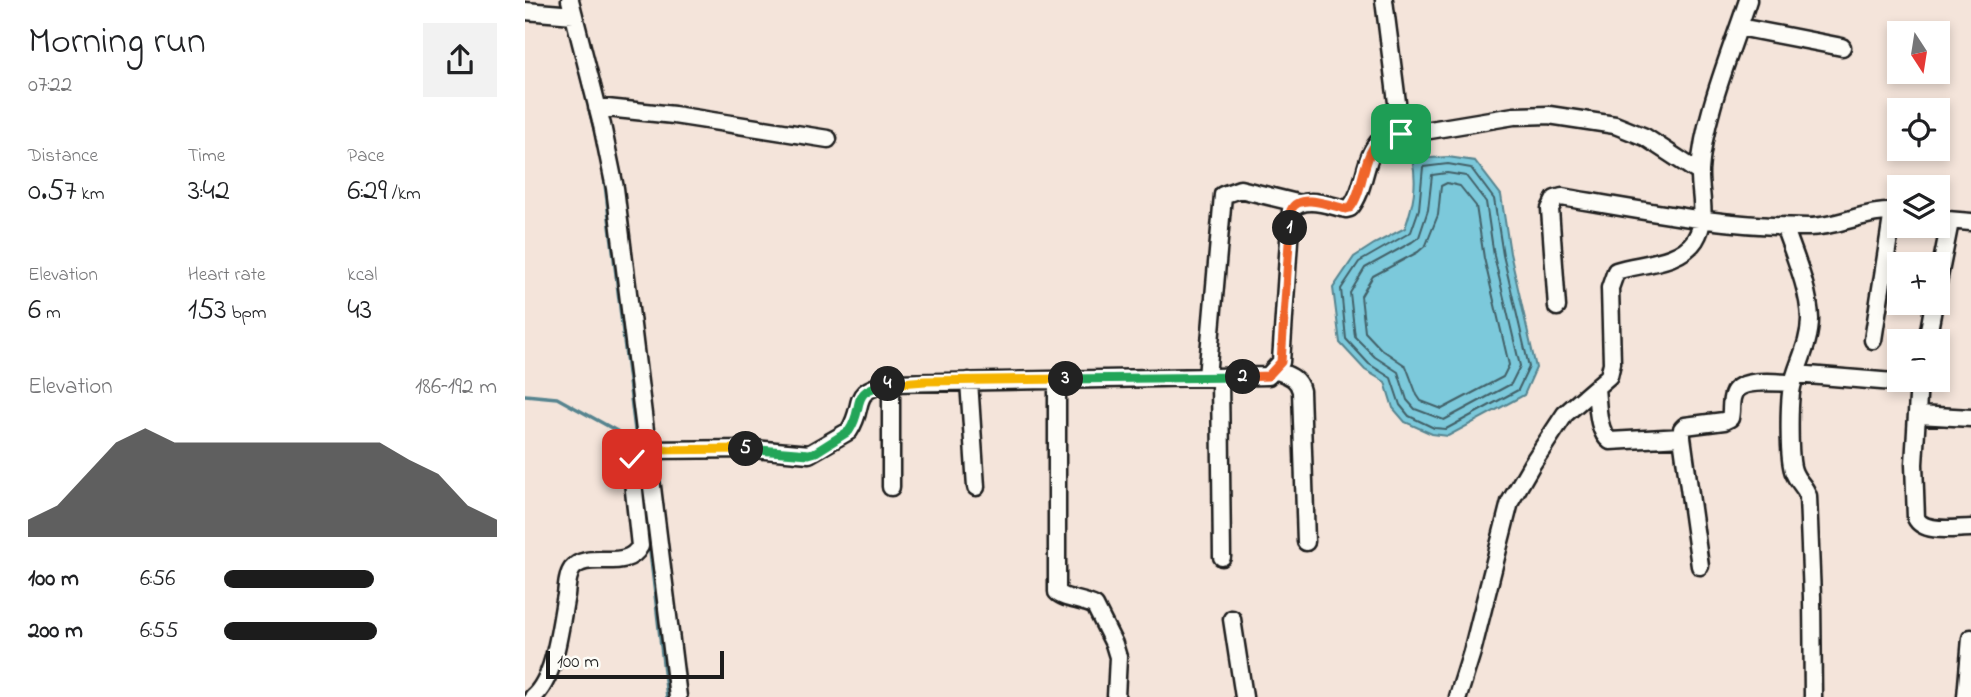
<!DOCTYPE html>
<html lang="en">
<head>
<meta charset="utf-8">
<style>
  :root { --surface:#fff; --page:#f2f2f2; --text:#202124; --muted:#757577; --accent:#1c1c1c }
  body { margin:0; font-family:"Indie Flower",sans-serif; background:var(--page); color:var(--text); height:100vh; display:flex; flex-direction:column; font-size:26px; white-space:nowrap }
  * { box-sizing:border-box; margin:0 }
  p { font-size:23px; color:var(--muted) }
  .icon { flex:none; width:38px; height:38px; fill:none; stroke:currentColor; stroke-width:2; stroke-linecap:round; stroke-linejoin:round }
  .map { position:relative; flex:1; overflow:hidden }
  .drawer { display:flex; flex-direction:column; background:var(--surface); width:525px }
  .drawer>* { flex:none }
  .needle { width:46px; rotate:168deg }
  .controls { position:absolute; left:1362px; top:21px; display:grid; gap:14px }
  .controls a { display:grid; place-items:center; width:63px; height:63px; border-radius:0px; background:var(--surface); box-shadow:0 4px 10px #0003; font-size:35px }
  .scale { position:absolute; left:21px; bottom:18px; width:178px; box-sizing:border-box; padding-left:7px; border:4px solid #1c1c1c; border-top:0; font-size:19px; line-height:24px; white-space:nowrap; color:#1c1c1c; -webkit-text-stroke:5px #fdfcf7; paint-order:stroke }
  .pin { position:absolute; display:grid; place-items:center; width:60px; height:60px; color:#fff; margin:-30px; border-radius:14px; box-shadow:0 4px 10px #0006 }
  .km { position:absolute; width:35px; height:35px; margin:-18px; border-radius:50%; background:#222; color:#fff; font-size:19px; line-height:35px; text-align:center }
  .round { display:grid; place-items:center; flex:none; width:74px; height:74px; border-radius:0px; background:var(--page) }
  .summary { display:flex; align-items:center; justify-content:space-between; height:119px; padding:0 28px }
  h1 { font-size:38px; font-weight:600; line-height:52px }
  .figures { display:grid; grid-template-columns:repeat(3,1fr); gap:10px; height:119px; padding:7px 28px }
  .figures div { display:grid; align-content:center }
  .figures b { font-size:30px; font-weight:600 }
  .figures small { font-size:19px; font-weight:400 }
  .figures p { font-size:19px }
  .chart { height:196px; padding:14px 28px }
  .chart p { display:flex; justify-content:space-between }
  .chart svg { width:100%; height:126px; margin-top:7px; fill:var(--accent); opacity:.7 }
  ul { padding:0 28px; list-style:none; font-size:23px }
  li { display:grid; grid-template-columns:112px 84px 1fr; align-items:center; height:52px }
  li i { height:18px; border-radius:9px; background:var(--accent) }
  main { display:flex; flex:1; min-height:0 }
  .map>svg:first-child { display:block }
</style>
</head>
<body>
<main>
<section class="drawer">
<div class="summary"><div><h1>Morning run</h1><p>07:22</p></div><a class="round"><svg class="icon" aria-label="share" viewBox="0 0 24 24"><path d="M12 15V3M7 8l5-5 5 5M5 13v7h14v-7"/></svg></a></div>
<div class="figures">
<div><p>Distance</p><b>0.57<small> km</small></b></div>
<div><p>Time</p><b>3:42</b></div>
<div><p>Pace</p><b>6:29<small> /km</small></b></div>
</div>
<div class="figures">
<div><p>Elevation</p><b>6<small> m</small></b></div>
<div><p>Heart rate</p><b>153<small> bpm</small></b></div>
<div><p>kcal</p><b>43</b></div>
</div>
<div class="chart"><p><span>Elevation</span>186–192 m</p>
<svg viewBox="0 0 160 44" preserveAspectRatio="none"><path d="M0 44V38L10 33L20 22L30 11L40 6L50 11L60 11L70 11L80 11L90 11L100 11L110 11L120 11L130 17L140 22L150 33L160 38V44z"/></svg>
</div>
<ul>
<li><b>100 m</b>6:56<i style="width:55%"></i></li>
<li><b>200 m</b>6:55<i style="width:56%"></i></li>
</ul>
</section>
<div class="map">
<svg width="1446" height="697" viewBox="0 0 1446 697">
  <rect width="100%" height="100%" fill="#f4e4da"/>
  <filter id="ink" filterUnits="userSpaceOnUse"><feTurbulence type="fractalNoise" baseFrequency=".0143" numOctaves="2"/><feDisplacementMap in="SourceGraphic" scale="14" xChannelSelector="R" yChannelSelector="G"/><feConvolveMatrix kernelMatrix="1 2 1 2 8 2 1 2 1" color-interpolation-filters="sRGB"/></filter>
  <g filter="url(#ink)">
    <path fill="#7cc9db" stroke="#56848f" stroke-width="2" d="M923 157 950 161 976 195 985 253 1011 368 999 395 923 436 907 434 880 422 868 408 860 382 840 370 815 343 808 288 829 257 849 244 880 228C888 205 893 183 887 159Z"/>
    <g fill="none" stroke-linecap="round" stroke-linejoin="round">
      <path stroke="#426168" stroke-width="2" d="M923 164 946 168 969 199 978 255 1004 367 993 390 921 429 909 428 884 416 875 405 866 378 844 364 821 339 816 289 834 262 886 232 894 209 898 167Z
        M922 173 941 176 961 202 969 256 995 366 986 384 919 420 890 409 882 400 873 372 850 357 830 337 825 293 840 268 887 242 894 237 903 210 907 175Z
        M922 183 935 186 951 206 959 258 984 365 978 377 917 409 896 401 892 395 881 366 856 349 840 332 836 296 848 276 893 252 901 245 913 215 916 186Z"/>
      <path stroke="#56848f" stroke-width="3.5" d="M49 48 75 153
        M78 168 113 455
        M0 395 32 398 112 442
        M115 466 142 697"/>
      <g stroke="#1c1c1c" stroke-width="21">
        <path id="minor" d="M45 0 77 125 90 188 153 697
          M859 0 876 134
          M0 11 49 15
          M1214 27 1317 47
          M72 107 149 115 303 139
          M1412 216 1422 220 1424 227 1412 287
          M1422 220 1446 222
          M1259 226C1269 255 1284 288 1285 319 1285 344 1272 364 1267 387 1264 401 1263 461 1269 473 1273 483 1279 484 1283 496L1287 597 1288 697
          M1032 307 1025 209 1030 199 1037 197C1119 211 1200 227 1284 227 1314 227 1343 209 1374 212
          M1348 340 1368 211
          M1402 341 1409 303
          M750 370C762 375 773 377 776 391L781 542
          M1271 374 1393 384
          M682 377 698 195 715 189 772 203
          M695 377 697 557
          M532 380V592C538 599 559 600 570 606L589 644 593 657 591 697
          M1394 380 1389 464 1391 518C1399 534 1430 528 1446 528
          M444 381 451 487
          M366 383V487
          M1071 389C1073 405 1072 431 1085 441L1157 437 1175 566
          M1393 415 1446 418
          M1157 437V429L1160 426 1199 421 1205 418C1207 411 1205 402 1208 395 1213 377 1253 383 1268 383
          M122 450 229 449 284 454 324 431C342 404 322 391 366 383L743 376 756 362 766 210C780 195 802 205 821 209L825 208C842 188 837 158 857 138L989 116 1024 115 1090 125 1120 137 1175 173
          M707 619 719 697
          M8 697C31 677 35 625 41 595 42 587 42 576 47 569 63 549 101 573 115 546L106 463 108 459 123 461
          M933 697 947 652 985 502 1007 464 1040 414 1084 376 1087 363 1085 288 1091 271C1115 263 1154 264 1170 240 1184 218 1174 194 1175 171 1178 117 1206 52 1223 0
          M1441 697 1446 638"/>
      </g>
      <use href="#minor" stroke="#fdfcf7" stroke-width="16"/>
    </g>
  </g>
  <g fill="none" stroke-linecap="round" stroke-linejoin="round" filter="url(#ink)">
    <g stroke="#fff" stroke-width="14">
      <path id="split-1" d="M765 228C765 223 764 215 766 210 774 192 807 206 821 209L825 208C840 191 837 147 859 138 864 136 870 135 876 134"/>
    </g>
    <g stroke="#fff" stroke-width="14">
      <path id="split-2" d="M718 377 743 376 756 362 765 228"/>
    </g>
    <g stroke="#fff" stroke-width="14">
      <path id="split-3" d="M541 379 718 377"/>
    </g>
    <g stroke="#fff" stroke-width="14">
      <path id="split-4" d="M363 384 400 381 541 379"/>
    </g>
    <g stroke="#fff" stroke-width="14">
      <path id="split-5" d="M221 449 284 454 291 452 324 431C341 406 322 391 363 384"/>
    </g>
    <g stroke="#fff" stroke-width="14">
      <path id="split-6" d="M107 459 124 461 122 450 221 449"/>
    </g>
    <use href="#split-1" stroke="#f0652b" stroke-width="9"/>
    <use href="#split-2" stroke="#f0652b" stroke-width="9"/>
    <use href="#split-3" stroke="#22a559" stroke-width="9"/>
    <use href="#split-4" stroke="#f5b400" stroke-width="9"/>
    <use href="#split-5" stroke="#22a559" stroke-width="9"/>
    <use href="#split-6" stroke="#f5b400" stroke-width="9"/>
  </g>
</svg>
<div class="controls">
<a><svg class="needle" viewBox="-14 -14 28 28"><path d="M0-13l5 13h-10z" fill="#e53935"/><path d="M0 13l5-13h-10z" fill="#757577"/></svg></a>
<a><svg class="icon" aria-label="locate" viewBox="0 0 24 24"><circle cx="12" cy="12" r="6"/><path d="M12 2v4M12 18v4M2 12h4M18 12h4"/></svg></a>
<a><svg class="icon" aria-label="layers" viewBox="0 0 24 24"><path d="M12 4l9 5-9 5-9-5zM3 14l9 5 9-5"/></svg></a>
<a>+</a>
<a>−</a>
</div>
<div class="scale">100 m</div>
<div class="pin" style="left:876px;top:134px;background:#1e9e55"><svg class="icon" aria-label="arrive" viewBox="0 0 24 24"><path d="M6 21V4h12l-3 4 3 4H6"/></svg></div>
<div class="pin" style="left:107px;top:459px;background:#d93025"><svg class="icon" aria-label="check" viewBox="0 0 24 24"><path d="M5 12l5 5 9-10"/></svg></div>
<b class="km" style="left:765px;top:228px">1</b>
<b class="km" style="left:718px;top:377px">2</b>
<b class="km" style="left:541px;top:379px">3</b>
<b class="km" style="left:363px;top:384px">4</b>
<b class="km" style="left:221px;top:449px">5</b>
</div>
</main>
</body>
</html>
